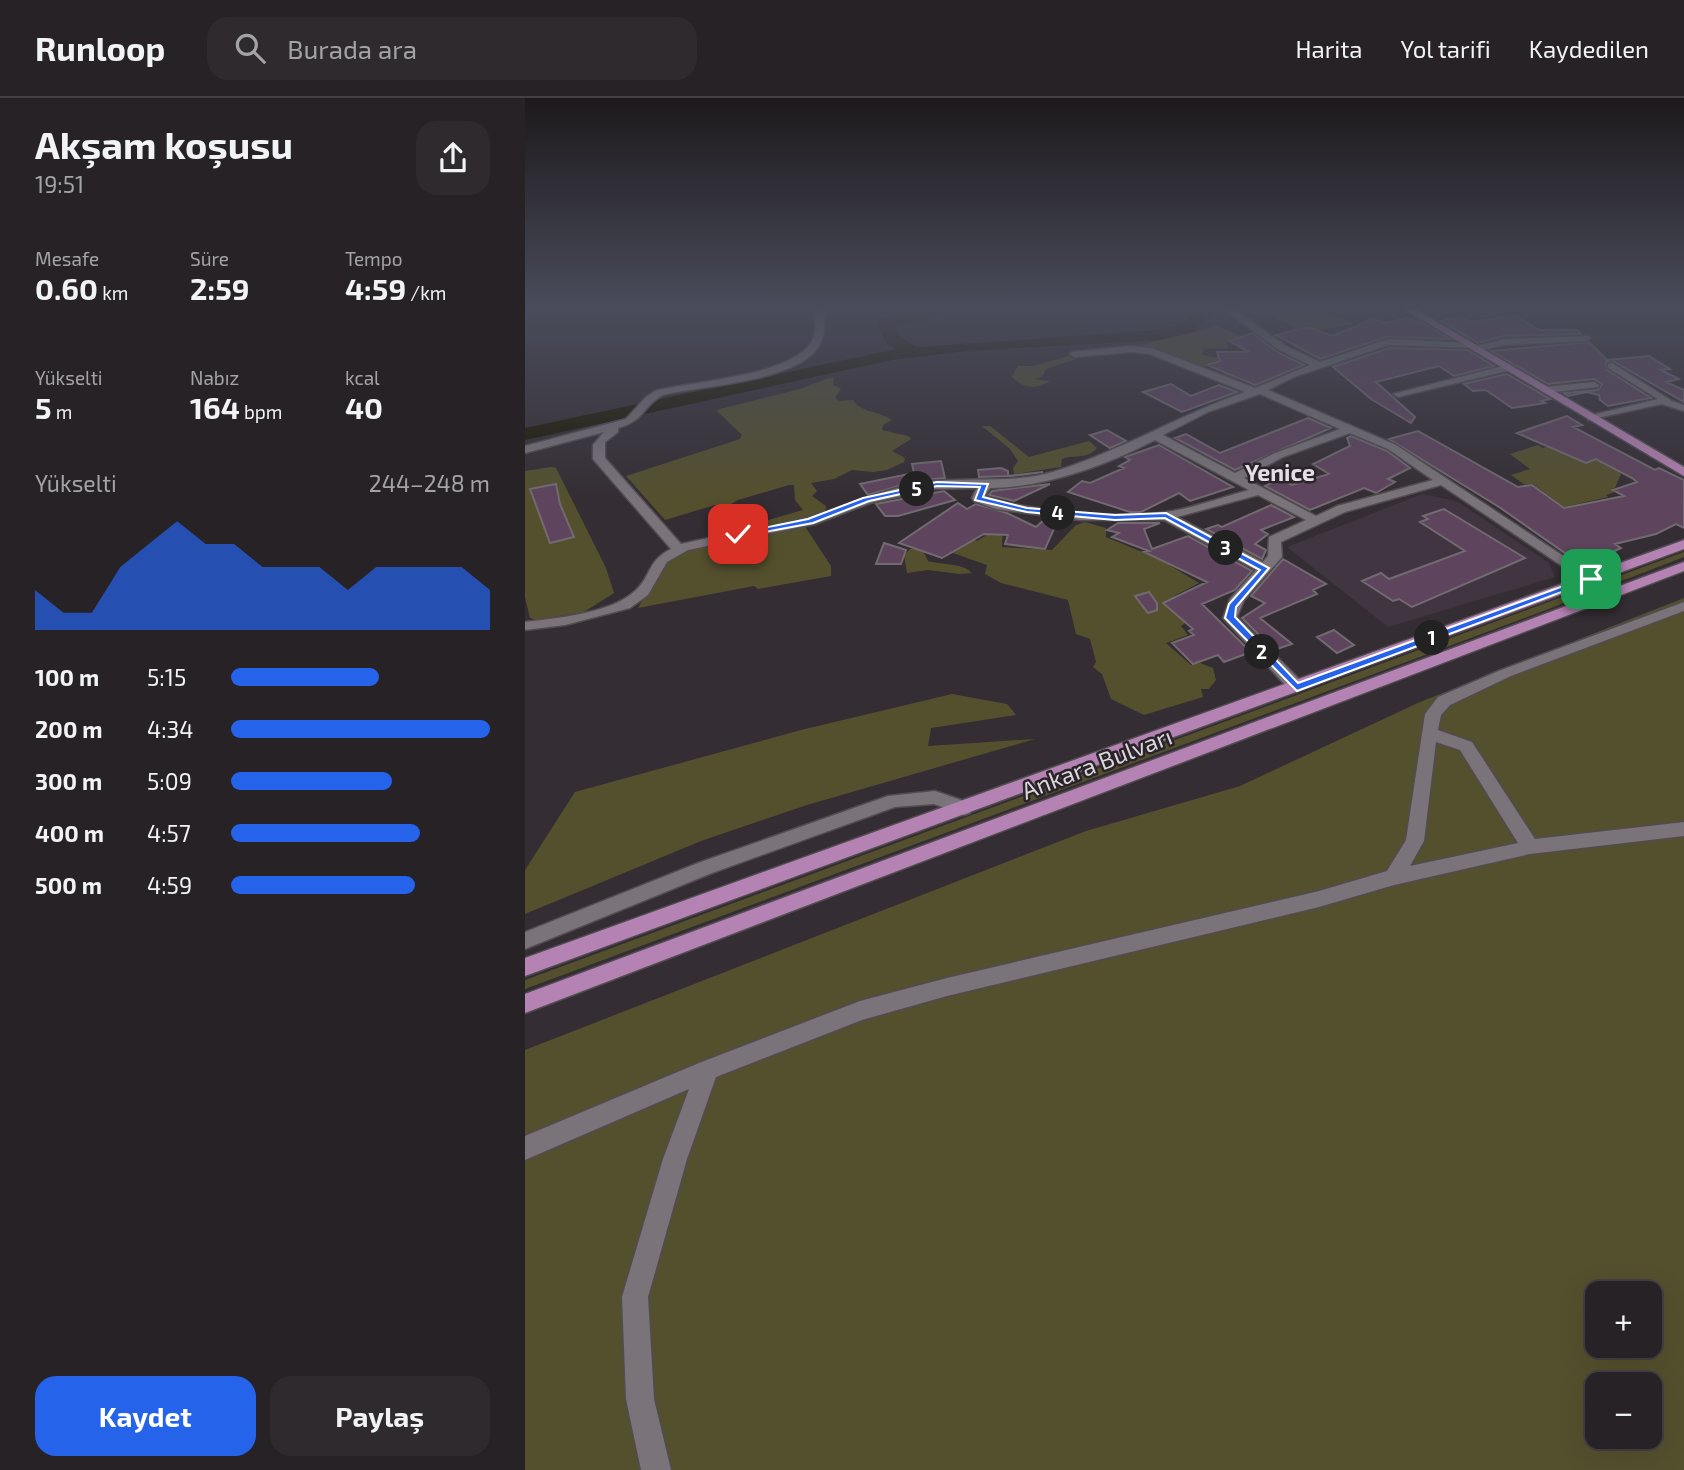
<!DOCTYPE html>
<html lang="tr">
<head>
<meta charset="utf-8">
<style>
  :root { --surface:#272226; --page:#2f2a2e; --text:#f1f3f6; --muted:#a4a4a7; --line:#433f43; --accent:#2563eb }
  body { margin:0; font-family:"Exo 2",sans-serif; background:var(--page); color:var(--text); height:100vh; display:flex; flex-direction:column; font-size:26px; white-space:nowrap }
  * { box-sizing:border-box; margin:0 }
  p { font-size:23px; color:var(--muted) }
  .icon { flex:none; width:38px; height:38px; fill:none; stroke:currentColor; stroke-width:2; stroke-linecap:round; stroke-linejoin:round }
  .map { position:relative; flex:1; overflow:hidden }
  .drawer { display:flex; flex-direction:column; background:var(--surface); width:525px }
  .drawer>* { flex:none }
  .tools { position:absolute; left:1060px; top:1183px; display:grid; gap:14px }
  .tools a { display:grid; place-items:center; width:77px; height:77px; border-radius:14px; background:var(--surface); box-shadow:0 7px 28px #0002,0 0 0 2px var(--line); font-size:35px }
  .pin { position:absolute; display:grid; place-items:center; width:60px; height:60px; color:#fff; margin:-30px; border-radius:14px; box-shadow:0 4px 10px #0006 }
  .km { position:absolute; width:35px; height:35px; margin:-18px; border-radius:50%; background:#222; color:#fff; font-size:19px; line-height:35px; text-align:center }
  .round { display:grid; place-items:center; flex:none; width:74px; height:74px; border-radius:21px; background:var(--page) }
  .overview { display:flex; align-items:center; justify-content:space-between; height:119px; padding:0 35px }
  h1 { font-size:38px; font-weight:700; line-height:52px }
  .figures { display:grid; grid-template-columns:repeat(3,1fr); gap:10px; height:119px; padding:7px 35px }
  .figures div { display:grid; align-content:center }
  .figures b { font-size:30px; font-weight:700 }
  .figures small { font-size:19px; font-weight:400 }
  .figures p { font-size:19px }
  .chart { height:196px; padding:14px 35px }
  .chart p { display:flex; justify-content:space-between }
  .chart svg { width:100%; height:126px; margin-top:7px; fill:var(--accent); opacity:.7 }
  .primary-button { display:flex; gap:14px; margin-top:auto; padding:14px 35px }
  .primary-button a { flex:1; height:80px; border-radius:21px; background:var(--accent); color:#fff; font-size:28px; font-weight:700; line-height:80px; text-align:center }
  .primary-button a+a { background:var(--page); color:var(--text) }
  ul { padding:0 35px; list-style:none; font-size:23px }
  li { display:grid; grid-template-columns:112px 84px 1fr; align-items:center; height:52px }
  li i { height:18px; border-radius:9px; background:var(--accent) }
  header { display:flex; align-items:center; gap:42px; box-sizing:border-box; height:98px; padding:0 35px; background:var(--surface); border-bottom:2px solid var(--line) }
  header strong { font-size:33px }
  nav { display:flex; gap:38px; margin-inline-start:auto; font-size:24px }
  .search { width:490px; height:63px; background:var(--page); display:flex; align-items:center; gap:18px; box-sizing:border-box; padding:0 24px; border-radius:21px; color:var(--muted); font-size:26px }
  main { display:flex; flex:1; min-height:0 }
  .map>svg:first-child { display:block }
</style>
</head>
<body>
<header>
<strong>Runloop</strong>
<div class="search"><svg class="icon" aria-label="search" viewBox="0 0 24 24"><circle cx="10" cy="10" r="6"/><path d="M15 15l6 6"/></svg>Burada ara</div>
<nav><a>Harita</a><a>Yol tarifi</a><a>Kaydedilen</a></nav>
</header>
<main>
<section class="drawer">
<div class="overview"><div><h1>Akşam koşusu</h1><p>19:51</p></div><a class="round"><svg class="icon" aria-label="share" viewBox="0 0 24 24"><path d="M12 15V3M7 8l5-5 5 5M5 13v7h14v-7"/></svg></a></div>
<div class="figures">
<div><p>Mesafe</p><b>0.60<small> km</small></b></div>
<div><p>Süre</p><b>2:59</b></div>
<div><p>Tempo</p><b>4:59<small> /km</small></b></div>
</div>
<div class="figures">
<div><p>Yükselti</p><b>5<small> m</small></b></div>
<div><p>Nabız</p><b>164<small> bpm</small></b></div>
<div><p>kcal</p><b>40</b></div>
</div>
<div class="chart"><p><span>Yükselti</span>244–248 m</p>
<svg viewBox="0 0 160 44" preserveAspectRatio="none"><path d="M0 44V30L10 38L20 38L30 22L40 14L50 6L60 14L70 14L80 22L90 22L100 22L110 30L120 22L130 22L140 22L150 22L160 30V44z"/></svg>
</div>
<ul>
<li><b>100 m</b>5:15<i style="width:57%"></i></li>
<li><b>200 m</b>4:34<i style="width:100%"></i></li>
<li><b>300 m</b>5:09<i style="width:62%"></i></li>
<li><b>400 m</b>4:57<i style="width:73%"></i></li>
<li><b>500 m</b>4:59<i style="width:71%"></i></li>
</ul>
<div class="primary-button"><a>Kaydet</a><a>Paylaş</a></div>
</section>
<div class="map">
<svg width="1159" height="1372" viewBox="0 0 1159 1372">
  <rect width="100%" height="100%" fill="#342d33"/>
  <path fill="#403540" d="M897 396 932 403 1024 465 1030 479 863 529 762 449Z"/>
  <path fill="#54502e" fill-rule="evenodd" d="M726 211H794L830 226 792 232 782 227 772 231 745 217 730 216Z
    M691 228 716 238 702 243 703 250 679 251 677 256 687 259H709L721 277 711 280 695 276 709 269 695 262 678 269 616 247Z
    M544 258 551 261 521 271 517 279 509 281 525 283C509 293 499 290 487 279L493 268H508Z
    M304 280H309L308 287 316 291 310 300 314 303 328 302C336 315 355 313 367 322L358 327 357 332 383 338 386 341 367 353 380 360 379 364 362 372 348 374 327 372 309 381 286 385 292 393 287 398 301 408 300 416 222 433 213 431 220 423 236 424 278 412 270 402 269 387H264L213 402 201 409 190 407 140 422 101 378 215 341 217 337 191 312 275 291Z
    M457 328H465L504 359 564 343 572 350C563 362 548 356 537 361L536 369 489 376 488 370 493 363 485 351Z
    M1031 346 1061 365 1076 360 1096 376 1090 390 1086 391 1090 394 1081 397 1083 399 1039 409 1008 386 1000 387 986 377 1005 371 985 356 1013 347 1018 350Z
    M26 369 31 370 81 470 89 495 59 514 11 522 5 520 0 499V373Z
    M560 424 581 430V439L634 461 674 485 649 498 667 520 656 528 663 537 641 545 666 567 675 565 688 570 691 582 684 591H676L678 599 619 617 586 601 577 576 568 569 571 564 565 541 551 536 543 502 476 485 460 476 462 467 405 447 429 434 452 443 478 427 477 449 527 452 551 427Z
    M279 427 306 468V478L233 491 229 488 113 510 138 465 163 450Z
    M385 451H397L403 463C417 467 438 465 447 475L435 476 403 472 382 475 379 457Z
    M1159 454V459L1021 512 0 891V882Z
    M1159 500V1372H0V952L561 733 715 688 895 604ZM1073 1195H1125V1248H1073ZM1073 1286H1125V1339H1073Z
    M427 596 482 606 491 617 406 630 403 648 510 641 282 707 176 743 0 816V772L50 694 276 632Z"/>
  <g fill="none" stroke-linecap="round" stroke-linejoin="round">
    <path fill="#1a1600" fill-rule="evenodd" d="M402 211H428L397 223 369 228 375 239 392 249 633 232 656 226 673 211H691L668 234 633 242 443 253 367 262 0 342V330L371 251 362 246 351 225 353 221Z"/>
  </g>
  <path fill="#5e445d" stroke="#716a70" stroke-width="2" d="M991 218 1014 232H1052L1056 236 979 238 953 245 916 223 937 219 946 224Z
    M882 220 900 226 925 241 862 239 795 261 751 237 782 229 808 238 848 221 861 225Z
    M727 235 752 254 779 267 730 287 682 267 695 263 692 254H724L704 243Z
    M1064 244 1082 262 1124 258 1145 271 1136 272 1154 281 1141 284 1159 292V304L1086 262 1081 264 1082 272 1126 300 1083 308 1075 302 1074 297 1062 294 1043 298 1039 295 1073 292 1077 286 1069 281 1023 286 966 253Z
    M864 250 943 252 969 268 929 278 914 268 851 284 890 319 886 325 846 301 808 269Z
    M982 276 1025 301 1016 303 1020 305 987 310 961 292 948 293 939 286Z
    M646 286 666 298 694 287 712 294 657 314 618 294Z
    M1042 318 1057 327 1048 329 1130 372 1134 370 1159 382V430L1151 426 1131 436 1090 446 1096 450 1075 460 1080 463 1063 471 974 409 864 341 893 333 993 389 1007 387 1039 410 1099 398 1088 392 1112 384 1107 380 1071 361 1061 365 992 335Z
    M783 320 806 330 710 372 650 340 661 336 695 355Z
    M582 332 601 343 585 350 565 337Z
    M826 338 862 353 885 370 863 381 870 384 851 395 839 390 785 412 740 388 755 381 767 387 804 376 788 366 825 348 822 340Z
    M634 347 708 389 665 403 654 395 616 414H605L543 394 557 383 565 385 599 370 594 368 605 362 600 359Z
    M416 363 420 380 391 383 343 397 335 386 389 375 387 366Z
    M476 370 483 373V378L518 374 487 378 454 379 453 372Z
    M31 386 35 406 49 439 25 445 5 391Z
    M525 386 489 403 464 397 467 393Z
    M419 393 430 402 373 418H360L351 406Z
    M433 405 442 411 451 406 482 415 511 429 521 420 533 422 520 451 480 446 483 437 459 436 417 460 374 445Z
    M746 407 769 419 736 432 743 436 730 446 741 452 737 461 681 431 693 427 697 429Z
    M919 411 1000 460 887 509 874 501 868 503 837 483 856 475 864 481 940 453 895 424 903 421 898 418Z
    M593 425H635L619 431 627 451 663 438 727 473 710 492 677 506 726 554 699 564 693 557 668 566 647 545 669 537 664 533 668 531 638 505 682 484 619 454 624 453 587 439 594 435 582 432Z
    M359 445 381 452 376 466H351Z
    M758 461 801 486 788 492 792 496 735 520 767 546 749 552 717 520 740 505 726 498Z
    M624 494 632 505V512L623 515 610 498Z
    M809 532 829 547 812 555 792 539Z"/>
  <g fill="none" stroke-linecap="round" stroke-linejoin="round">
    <g stroke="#514c50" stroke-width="3">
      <path id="minor" d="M289 211H298C299 222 301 233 296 244 279 284 176 287 138 297 117 308 121 322 93 330V334L80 344V360L156 446C197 436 240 431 281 420 323 409 363 388 408 383 450 379 493 386 534 372 599 351 657 316 720 294L625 256 606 254 550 259 545 256 547 254 606 248 627 250 730 290 785 267 754 252 700 212 709 211 761 248 795 264 863 241 944 245 948 249 979 241 1064 238 1066 240 1061 243 979 247 951 254 947 250 864 247 769 279 743 292 871 347 1073 481 1066 485 1061 484 916 387 820 414 756 444 757 459 719 502 712 519 778 585 780 589 772 594 766 593 698 520 705 501 731 472 639 422H555L471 411 449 403 447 400 452 390 407 391 345 405 290 426 163 452 142 464 123 497 105 510 40 527 0 532V524C32 520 88 515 111 492 127 477 122 463 146 451L68 361V347L79 334 0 355V348L101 321 121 299 130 293C167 283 268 278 287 243 292 233 290 222 289 211ZM735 296 815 331 750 355 710 375 638 337 683 314ZM825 335 863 351 908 382 812 408 791 418 719 380 758 359ZM630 342 724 392C697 399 669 410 641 414 601 421 497 413 460 398L465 390C521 389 580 368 630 342ZM733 397 781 422 744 439 743 458 738 464 652 419Z
        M1087 265 1147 303 1159 307V313L1137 306 1063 322V318L1133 301 1083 270V266Z
        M982 267 987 270 986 272 873 299 868 296Z
        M1069 284 1074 287 1073 289 1020 295 1015 292 1020 289Z
        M1159 504V513L986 578 925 607 916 617 913 632 947 644 1010 741 1159 724V738L1005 756 869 787 794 809 422 898 337 922 191 979 162 1061 123 1199 129 1301 146 1372H116L101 1301 97 1199 138 1061 164 991 0 1062V1038L174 965 335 903 422 880 794 793 862 773 881 742 900 616 913 599 976 572ZM911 644 935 652 993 745 885 768 899 743Z
        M410 693 445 705 448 710 445 715 439 717 409 706 370 709 187 775 0 851V834L173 765 363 698Z"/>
    </g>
    <g stroke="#514c50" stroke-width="3">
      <path id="major" d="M879 211H890L1159 369V378Z
        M1159 442V451L0 878V860Z
        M1159 464V473L0 915V896Z"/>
    </g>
    <use href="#minor" fill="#7a737a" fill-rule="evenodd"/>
    <use href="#major" fill="#b582b4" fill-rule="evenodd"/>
  </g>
  <linearGradient id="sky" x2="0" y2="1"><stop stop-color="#1d191c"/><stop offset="0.52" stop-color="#4a4c5b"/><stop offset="1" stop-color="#4a4c5b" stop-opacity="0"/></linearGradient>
  <rect width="1159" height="403" fill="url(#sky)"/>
  <path fill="#2563eb" stroke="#fff" stroke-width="2" d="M412 384 463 386 458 399 502 410 590 417 641 415 744 470 711 509 710 519 773 585 1063 479 1071 481 772 593 700 520 704 506 735 472 640 420 590 422 502 414 450 402 455 389 412 388 344 403 288 425 213 439 208 436 283 421 338 400Z"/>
  <g text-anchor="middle" stroke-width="5" stroke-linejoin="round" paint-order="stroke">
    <g font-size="23" font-weight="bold" fill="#e6dee6" stroke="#2a242a">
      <text x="755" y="383">Yenice</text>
    </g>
    <g font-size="24" fill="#dad6da" stroke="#2a242a">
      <text transform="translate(572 666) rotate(-21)" y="8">Ankara Bulvarı</text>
    </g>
  </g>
</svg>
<div class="tools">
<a>+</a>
<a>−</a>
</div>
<div class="pin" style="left:1066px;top:481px;background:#1e9e55"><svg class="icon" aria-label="arrive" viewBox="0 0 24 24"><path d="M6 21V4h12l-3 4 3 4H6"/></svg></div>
<div class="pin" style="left:213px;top:436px;background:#d93025"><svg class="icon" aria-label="check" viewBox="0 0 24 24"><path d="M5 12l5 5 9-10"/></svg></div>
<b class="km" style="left:907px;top:540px">1</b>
<b class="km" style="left:737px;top:554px">2</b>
<b class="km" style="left:701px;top:450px">3</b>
<b class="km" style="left:533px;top:415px">4</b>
<b class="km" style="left:392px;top:391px">5</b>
</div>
</main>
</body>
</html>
